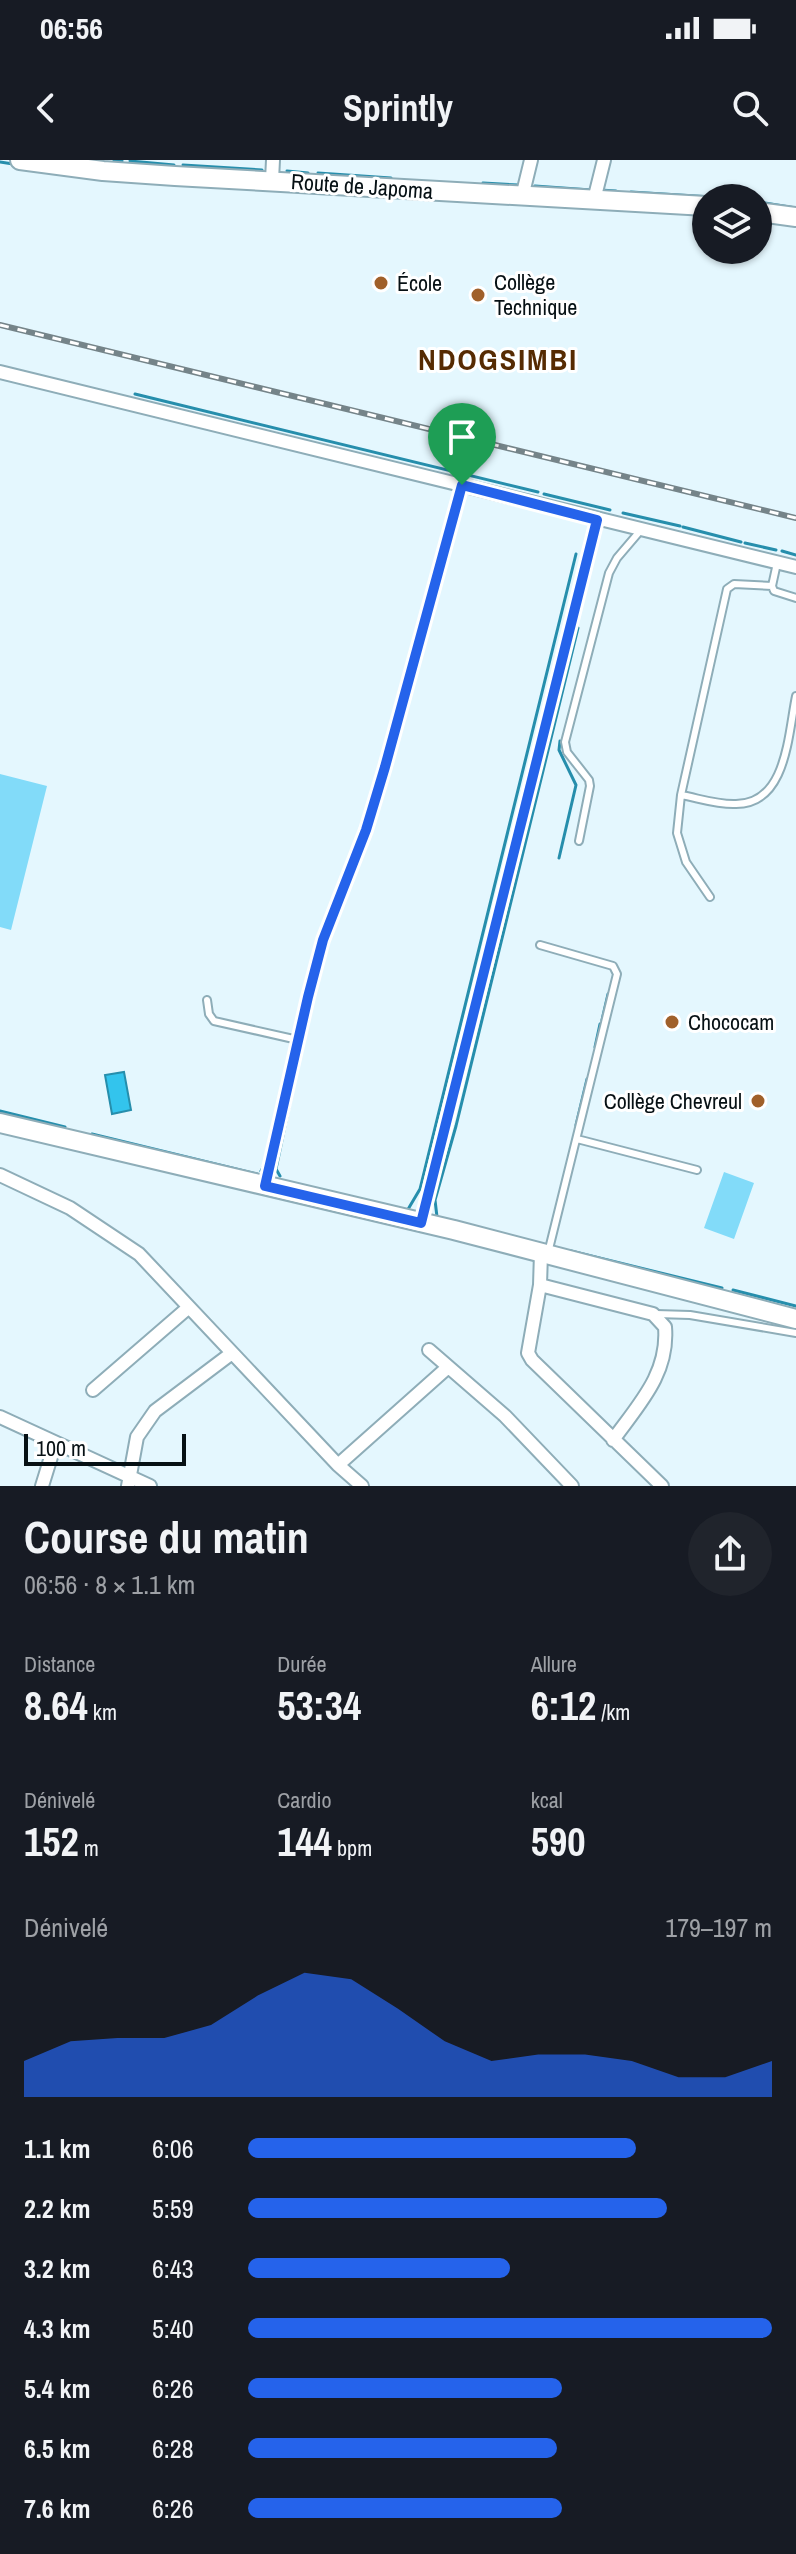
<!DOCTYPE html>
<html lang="fr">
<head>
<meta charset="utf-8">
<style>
  :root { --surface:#171b24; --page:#20242c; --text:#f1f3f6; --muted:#9ea1a6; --accent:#2563eb }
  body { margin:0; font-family:"Archivo Narrow",sans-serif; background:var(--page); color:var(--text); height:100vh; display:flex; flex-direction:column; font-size:30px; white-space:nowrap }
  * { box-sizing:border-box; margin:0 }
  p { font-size:26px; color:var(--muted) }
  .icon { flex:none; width:44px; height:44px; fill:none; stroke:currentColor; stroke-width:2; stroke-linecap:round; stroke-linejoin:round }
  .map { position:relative; height:1326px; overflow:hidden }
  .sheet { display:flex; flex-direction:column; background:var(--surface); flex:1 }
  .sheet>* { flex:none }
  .buttons { position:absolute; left:692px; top:24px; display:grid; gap:16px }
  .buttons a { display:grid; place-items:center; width:80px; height:80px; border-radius:50%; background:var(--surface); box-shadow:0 2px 6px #0004; font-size:40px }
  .scale { position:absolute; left:24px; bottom:20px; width:162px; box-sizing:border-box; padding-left:8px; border:4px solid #061014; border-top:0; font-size:22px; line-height:28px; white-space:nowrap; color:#061014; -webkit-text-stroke:6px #fff; paint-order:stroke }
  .pin { position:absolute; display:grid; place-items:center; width:68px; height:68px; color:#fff; margin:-82px -34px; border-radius:50% 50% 50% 0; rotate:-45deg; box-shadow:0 0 8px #0007 }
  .pin .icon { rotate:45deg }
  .round { display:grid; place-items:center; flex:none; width:84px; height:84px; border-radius:42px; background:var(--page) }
  .headline { display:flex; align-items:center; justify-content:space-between; height:136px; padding:0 24px }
  h1 { font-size:44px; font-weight:700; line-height:60px }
  .figures { display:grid; grid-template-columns:repeat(3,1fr); gap:12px; height:136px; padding:8px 24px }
  .figures div { display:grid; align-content:center }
  .figures b { font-size:40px; font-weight:700 }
  .figures small { font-size:22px; font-weight:400 }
  .figures p { font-size:22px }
  .chart { height:224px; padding:16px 24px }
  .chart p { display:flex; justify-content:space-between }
  .chart svg { width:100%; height:144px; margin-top:8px; fill:var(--accent); opacity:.7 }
  ul { padding:0 24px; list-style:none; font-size:26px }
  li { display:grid; grid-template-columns:128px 96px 1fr; align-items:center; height:60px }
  li i { height:20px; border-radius:10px; background:var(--accent) }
  .status { display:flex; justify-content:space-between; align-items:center; height:56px; padding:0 40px; background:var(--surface); direction:ltr }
  .status svg { height:22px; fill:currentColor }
  header { display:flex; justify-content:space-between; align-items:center; height:104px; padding:0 24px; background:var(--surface); font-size:36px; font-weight:700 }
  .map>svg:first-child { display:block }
</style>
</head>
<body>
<div class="status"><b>06:56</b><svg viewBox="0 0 49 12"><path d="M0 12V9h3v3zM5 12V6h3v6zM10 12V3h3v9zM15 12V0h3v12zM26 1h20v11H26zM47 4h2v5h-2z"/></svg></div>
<header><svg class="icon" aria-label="back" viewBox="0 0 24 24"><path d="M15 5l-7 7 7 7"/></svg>Sprintly<svg class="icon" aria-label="search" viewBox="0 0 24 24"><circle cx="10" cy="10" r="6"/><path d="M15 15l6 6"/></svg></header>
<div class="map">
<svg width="796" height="1326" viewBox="0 0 796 1326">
  <rect width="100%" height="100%" fill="#e4f7fe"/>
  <path fill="#82dbf9" d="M0 614 47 626 11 770 0 767Z
    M724 1012 754 1023 734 1079 704 1068Z"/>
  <path fill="#33c4ed" stroke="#268eac" stroke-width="2" d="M124 912 131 950 112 954 105 915Z"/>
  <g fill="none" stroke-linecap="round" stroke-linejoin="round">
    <path stroke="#268eac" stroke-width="3" d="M114 0 122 1
      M130 1 174 5
      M0 2 13 4
      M183 5 262 10
      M287 11 308 13
      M318 13 391 18
      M483 23 518 25
      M535 26 591 30
      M600 30 616 31
      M631 32 711 37
      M758 42 796 48
      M135 234 538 332
      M544 334 610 350
      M623 353 680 366
      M683 367 741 382
      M745 383 776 390
      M782 391 796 395
      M559 698 576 625 559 590 560 581
      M602 860 608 834
      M595 887 600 864
      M0 951 65 967
      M576 965 587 919
      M92 974 257 1014
      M261 1011 267 1000 288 901
      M280 1016 276 1009 298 904
      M407 1051 420 1029 576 394
      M437 1057 435 1040 456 966 578 468
      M571 1091 722 1128
      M733 1130 796 1146"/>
    <g stroke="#8eadb8" stroke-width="10">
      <path id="lane" d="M777 403 772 426 774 431 796 438
        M681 635C698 638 718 645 736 644 787 644 788 574 796 536
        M579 681 590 626 589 620 567 592 565 582 609 413 617 398 640 371
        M710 737 686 702 677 673 681 635 727 429 734 424 772 426
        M540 785 613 806 617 814 548 1093
        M207 840 209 854 214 861 298 880
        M577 979 697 1010
        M266 1023 308 837 323 780 373 647 462 326
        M422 1059 597 360
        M656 1154 690 1155 796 1173"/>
    </g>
    <g stroke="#8eadb8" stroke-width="16">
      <path id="street" d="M272 20 273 0
        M522 37 531 0
        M594 40 604 0
        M0 212 796 407
        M0 1015 70 1048 139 1094 338 1305 362 1326
        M541 1093 540 1125 528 1193 532 1200 662 1326
        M540 1125 653 1154 665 1167C669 1214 638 1245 613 1280
        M429 1190 505 1256 572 1326
        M93 1230 189 1147
        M0 1257 150 1326
        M338 1305 447 1208
        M42 1326 55 1284
        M128 1326 137 1277 155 1251 232 1193"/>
    </g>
    <g stroke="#8eadb8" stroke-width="22">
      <path id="primary" d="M20 0 103 11 175 16 706 46
        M758 52 796 57
        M0 963 454 1070 796 1159"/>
    </g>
    <use href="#lane" stroke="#fff" stroke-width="6"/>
    <use href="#street" stroke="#fff" stroke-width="12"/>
    <use href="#primary" stroke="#fff" stroke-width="18"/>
    <g stroke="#758489" stroke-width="6">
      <path id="rail" d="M0 165 796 358"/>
    </g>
    <use href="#rail" stroke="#fff" stroke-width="3" stroke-dasharray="9" stroke-linecap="butt"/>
  </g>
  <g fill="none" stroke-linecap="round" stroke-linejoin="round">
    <g stroke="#fff" stroke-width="16">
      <path id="route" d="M462 325 597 360 421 1063 265 1026 308 837 323 780 366 670 385 607Z"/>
    </g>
    <use href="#route" stroke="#2563eb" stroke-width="10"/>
  </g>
  <g fill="#a0602a" stroke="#fff" stroke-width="3">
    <circle cx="381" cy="123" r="8"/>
    <circle cx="478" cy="135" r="8"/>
    <circle cx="672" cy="862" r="8"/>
    <circle cx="758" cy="941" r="8"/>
  </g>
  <g text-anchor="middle" stroke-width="6" stroke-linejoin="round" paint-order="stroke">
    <g font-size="22" fill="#061014" stroke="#fff">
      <text transform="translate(362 26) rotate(4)" y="8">Route de Japoma</text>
    </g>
    <g font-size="22" fill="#061014" stroke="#fff" text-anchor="start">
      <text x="494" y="130">Collège<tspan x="494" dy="25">Technique</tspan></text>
      <text x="397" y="131">École</text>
      <text x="688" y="870">Chococam</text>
      <text x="742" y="949" text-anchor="end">Collège Chevreul</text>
    </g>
    <g font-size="30" font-weight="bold" letter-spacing="2" fill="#562b02" stroke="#fff">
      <text x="498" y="210">NDOGSIMBI</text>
    </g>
  </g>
</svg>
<div class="buttons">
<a><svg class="icon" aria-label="layers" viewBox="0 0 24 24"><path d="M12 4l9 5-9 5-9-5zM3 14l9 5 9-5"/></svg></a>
</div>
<div class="scale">100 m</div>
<div class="pin" style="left:462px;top:325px;background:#1e9e55"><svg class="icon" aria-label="arrive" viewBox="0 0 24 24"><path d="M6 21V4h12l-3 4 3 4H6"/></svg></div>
</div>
<section class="sheet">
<div class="headline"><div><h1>Course du matin</h1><p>06:56 · 8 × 1.1 km</p></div><a class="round"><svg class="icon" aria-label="share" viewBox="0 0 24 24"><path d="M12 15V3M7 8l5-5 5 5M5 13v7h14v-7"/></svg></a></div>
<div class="figures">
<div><p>Distance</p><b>8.64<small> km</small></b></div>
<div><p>Durée</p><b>53:34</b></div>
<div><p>Allure</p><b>6:12<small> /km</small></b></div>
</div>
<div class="figures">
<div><p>Dénivelé</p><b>152<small> m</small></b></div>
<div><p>Cardio</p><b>144<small> bpm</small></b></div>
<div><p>kcal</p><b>590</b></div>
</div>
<div class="chart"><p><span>Dénivelé</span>179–197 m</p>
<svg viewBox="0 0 160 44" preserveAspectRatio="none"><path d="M0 44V33L10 27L20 26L30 26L40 22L50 13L60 6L70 8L80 17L90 27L100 33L110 31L120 31L130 33L140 38L150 38L160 33V44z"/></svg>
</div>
<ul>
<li><b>1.1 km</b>6:06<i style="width:74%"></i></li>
<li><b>2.2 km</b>5:59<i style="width:80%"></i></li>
<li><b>3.2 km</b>6:43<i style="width:50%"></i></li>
<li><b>4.3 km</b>5:40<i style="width:100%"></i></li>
<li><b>5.4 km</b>6:26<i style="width:60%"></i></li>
<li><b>6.5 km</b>6:28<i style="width:59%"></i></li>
<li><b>7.6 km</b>6:26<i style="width:60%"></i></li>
</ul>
</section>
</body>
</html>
